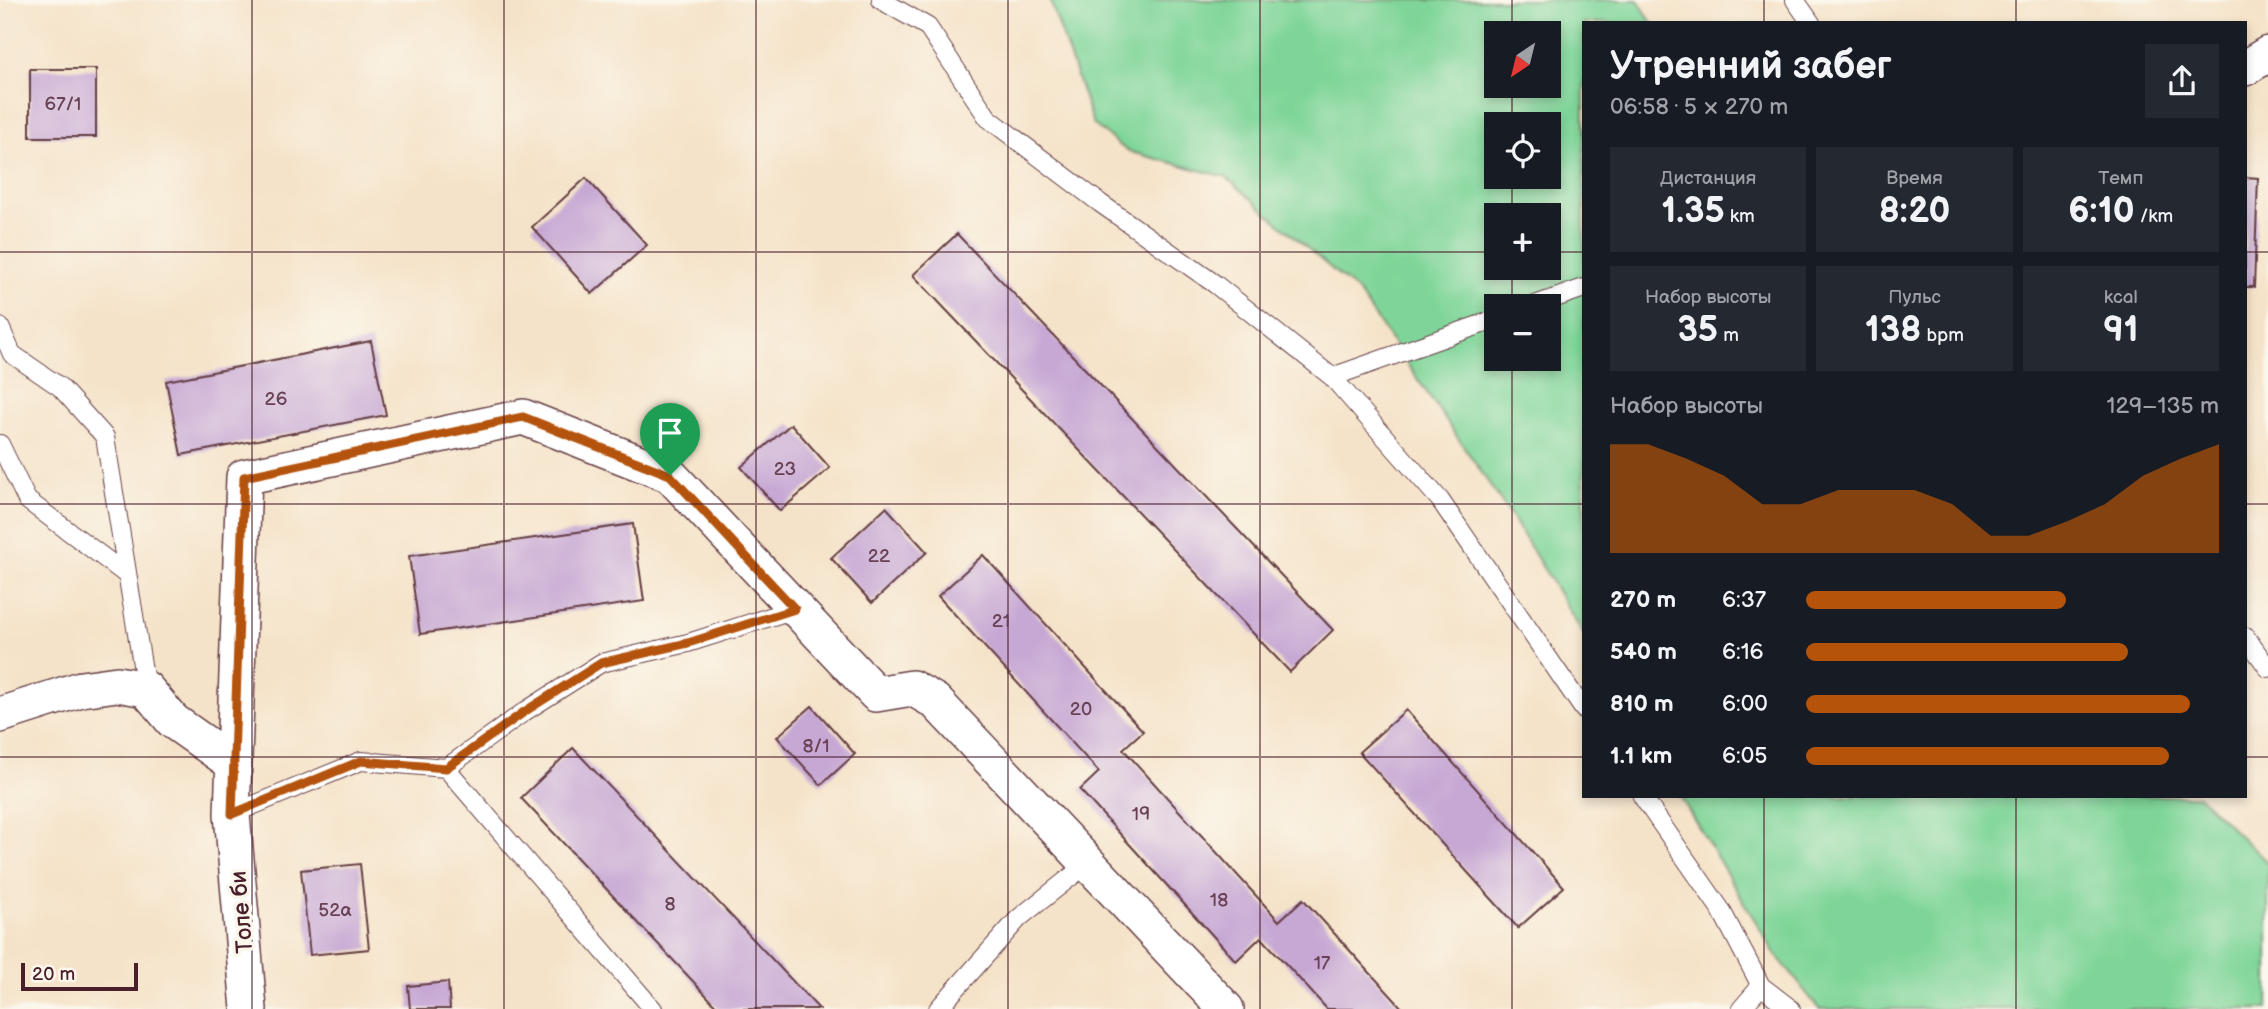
<!DOCTYPE html>
<html lang="ru">
<head>
<meta charset="utf-8">
<style>
  :root { --surface:#171b24; --page:#242831; --text:#f1f3f6; --muted:#9ea1a6; --accent:#b45309 }
  body { margin:0; font-family:"Balsamiq Sans",sans-serif; background:var(--page); color:var(--text); height:100vh; display:flex; flex-direction:column; font-size:26px; white-space:nowrap }
  * { box-sizing:border-box; margin:0 }
  p { font-size:23px; color:var(--muted) }
  .icon { flex:none; width:38px; height:38px; fill:none; stroke:currentColor; stroke-width:2; stroke-linecap:round; stroke-linejoin:round }
  .map { position:relative; flex:1; overflow:hidden }
  .panel { position:absolute; left:1582px; top:21px; width:665px; height:777px; display:flex; flex-direction:column; background:var(--surface); border-radius:0px; box-shadow:0 4px 10px #0003 }
  .panel>* { flex:none }
  .needle { width:46px; rotate:215deg }
  .fabs { position:absolute; left:1484px; top:21px; display:grid; gap:14px }
  .fabs a { display:grid; place-items:center; width:77px; height:77px; border-radius:0px; background:var(--surface); box-shadow:0 4px 10px #0003; font-size:35px }
  .scale { position:absolute; left:21px; bottom:18px; width:117px; box-sizing:border-box; padding-left:7px; border:4px solid #4a1f2b; border-top:0; font-size:19px; line-height:24px; white-space:nowrap; color:#4a1f2b; -webkit-text-stroke:5px #fbf7ec; paint-order:stroke }
  .pin { position:absolute; display:grid; place-items:center; width:60px; height:60px; color:#fff; margin:-72px -30px; border-radius:50% 50% 50% 0; rotate:-45deg; box-shadow:0 0 7px #0007 }
  .pin .icon { rotate:45deg }
  .round { display:grid; place-items:center; flex:none; width:74px; height:74px; border-radius:0px; background:var(--page) }
  .summary { display:flex; align-items:center; justify-content:space-between; height:119px; padding:0 28px }
  h1 { font-size:38px; font-weight:700; line-height:52px }
  .stats { display:grid; grid-template-columns:repeat(3,1fr); gap:10px; height:119px; padding:7px 28px }
  .stats div { display:grid; align-content:center; border-radius:0px; background:var(--page); text-align:center }
  .stats b { font-size:35px; font-weight:700 }
  .stats small { font-size:19px; font-weight:400 }
  .stats p { font-size:19px }
  .chart { height:196px; padding:14px 28px }
  .chart p { display:flex; justify-content:space-between }
  .chart svg { width:100%; height:126px; margin-top:7px; fill:var(--accent); opacity:.7 }
  ul { padding:0 28px; list-style:none; font-size:23px }
  li { display:grid; grid-template-columns:112px 84px 1fr; align-items:center; height:52px }
  li i { height:18px; border-radius:9px; background:var(--accent) }
  .map>svg:first-child { display:block }
</style>
</head>
<body>
<div class="map">
<svg width="2268" height="1009" viewBox="0 0 2268 1009">
  <rect width="100%" height="100%" fill="#fbf7ec"/>
  <filter id="ink" filterUnits="userSpaceOnUse"><feTurbulence type="fractalNoise" baseFrequency=".0143" numOctaves="2"/><feDisplacementMap in="SourceGraphic" scale="14" xChannelSelector="R" yChannelSelector="G"/><feConvolveMatrix kernelMatrix="1 2 1 2 8 2 1 2 1" color-interpolation-filters="sRGB"/></filter>
  <filter id="wash" filterUnits="userSpaceOnUse"><feTurbulence type="fractalNoise" baseFrequency=".00686" numOctaves="4" result="noise"/><feDisplacementMap in="SourceGraphic" scale="28" xChannelSelector="R" yChannelSelector="G"/><feGaussianBlur stdDeviation="1.57" result="paint"/><feColorMatrix in="noise" values="0 0 0 0 0 0 0 0 0 0 0 0 0 0 0 0 0 1.4 0 .05"/><feComposite in="paint" operator="in"/></filter>
  <g filter="url(#wash)">
    <rect width="100%" height="100%" fill="#f5e3c9"/>
    <path fill="#7fd599" stroke="#647a62" stroke-width="2" fill-rule="evenodd" d="M1050 0H1638L1652 23H1584V635L1514 520 1358 292 1226 177 1127 151 1093 124ZM1496 33H1549V86H1496ZM1496 124H1549V177H1496ZM1496 215H1549V268H1496ZM1496 306H1549V359H1496Z
      M1680 796H2199L2268 863V1009H1819L1774 952Z"/>
    <g id="blocks">
      <path fill="#c7a8d4" d="M30 69H96V137H30Z
        M2245 177 2258 178 2254 287H2245Z
        M586 178 647 245 592 294 532 227Z
        M957 234 1333 630 1290 672 913 275Z
        M371 341 386 415 181 455 166 381Z
        M791 424 830 468 780 511 741 467Z
        M886 507 927 552 872 603 831 558Z
        M633 524 644 601 420 634 409 556Z
        M983 555 1143 731 1123 749 1279 921 1303 899 1403 1009H1327L1261 937 1236 961 1080 790 1099 772 938 596Z
        M812 706 855 754 821 785 777 737Z
        M1406 710 1564 887 1518 928 1359 752Z
        M573 748 819 1009H719L521 798Z
        M360 864 369 949 310 955 301 870Z
        M448 982 450 1009H410L408 986Z"/>
    </g>
  </g>
  <g filter="url(#ink)">
    <use href="#blocks" fill-opacity="0" stroke="#643c43" stroke-width="2"/>
    <g fill="none" stroke-linecap="round" stroke-linejoin="round">
      <g stroke="#643c43" stroke-width="20">
        <path id="lane" d="M881 0 928 27 988 118 1100 203 1215 284 1332 377 1440 500 1584 710
          M1795 0 1811 23
          M1532 306 1584 288
          M0 327 12 354 60 387 105 437 146 689
          M1332 377 1496 319
          M0 444 27 500 127 575
          M2245 636 2268 668
          M446 768 653 1009
          M1642 796 1721 910 1761 986
          M232 814 361 761 446 768 524 712 601 663 688 643 795 609
          M938 1009 1019 918 1087 864
          M1741 1009 1761 986 1791 1009"/>
      </g>
      <g stroke="#643c43" stroke-width="38">
        <path id="street" d="M2245 68 2268 54
          M0 715 81 689 117 684 146 689 173 721 234 764
          M249 1009 232 814 244 477 523 417 670 475 876 694 912 688 935 701 1226 1009"/>
      </g>
      <use href="#lane" stroke="#fff" stroke-width="18"/>
      <use href="#street" stroke="#fff" stroke-width="35"/>
    </g>
  </g>
  <g fill="none" stroke-linecap="round" stroke-linejoin="round" filter="url(#ink)">
    <g stroke="#fff" stroke-width="14">
      <path id="route" d="M523 417 670 475 795 609 688 643 601 663 524 712 446 768 361 761 232 814 244 477Z"/>
    </g>
    <use href="#route" stroke="#b45309" stroke-width="9"/>
  </g>
  <path fill="none" stroke="#4a1f2b" stroke-width="2" stroke-opacity="0.55" d="M252 0V1009M504 0V1009M756 0V1009M1008 0V1009M1260 0V1009M1512 0V33M1764 0V23M2016 0V23M1512 86V124M1512 177V215M0 252H1496M1549 252H1584M2245 252H2268M1512 268V306M1512 359V1009M0 504H1584M2245 504H2268M0 757H1584M2245 757H2268M1764 796V1009M2016 796V1009"/>
  <g text-anchor="middle" stroke-width="7" stroke-linejoin="round" paint-order="stroke">
    <g font-size="19" fill="#694155">
      <text x="63" y="110">67/1</text>
      <text x="276" y="405">26</text>
      <text x="785" y="475">23</text>
      <text x="879" y="562">22</text>
      <text x="1001" y="627">21</text>
      <text x="1081" y="715">20</text>
      <text x="816" y="752">8/1</text>
      <text x="1141" y="820">19</text>
      <text x="1219" y="906">18</text>
      <text x="670" y="910">8</text>
      <text x="335" y="916">52а</text>
      <text x="1322" y="969">17</text>
    </g>
    <g font-size="23" fill="#4a1f2b" stroke="#fbf7ec">
      <text transform="translate(241 912) rotate(-95)" y="8">Толе би</text>
    </g>
  </g>
</svg>
<div class="fabs">
<a><svg class="needle" viewBox="-14 -14 28 28"><path d="M0-13l5 13h-10z" fill="#e53935"/><path d="M0 13l5-13h-10z" fill="#9ea1a6"/></svg></a>
<a><svg class="icon" aria-label="locate" viewBox="0 0 24 24"><circle cx="12" cy="12" r="6"/><path d="M12 2v4M12 18v4M2 12h4M18 12h4"/></svg></a>
<a>+</a>
<a>−</a>
</div>
<div class="scale">20 m</div>
<div class="pin" style="left:670px;top:475px;background:#1e9e55"><svg class="icon" aria-label="arrive" viewBox="0 0 24 24"><path d="M6 21V4h12l-3 4 3 4H6"/></svg></div>
<section class="panel">
<div class="summary"><div><h1>Утренний забег</h1><p>06:58 · 5 × 270 m</p></div><a class="round"><svg class="icon" aria-label="share" viewBox="0 0 24 24"><path d="M12 15V3M7 8l5-5 5 5M5 13v7h14v-7"/></svg></a></div>
<div class="stats">
<div><p>Дистанция</p><b>1.35<small> km</small></b></div>
<div><p>Время</p><b>8:20</b></div>
<div><p>Темп</p><b>6:10<small> /km</small></b></div>
</div>
<div class="stats">
<div><p>Набор высоты</p><b>35<small> m</small></b></div>
<div><p>Пульс</p><b>138<small> bpm</small></b></div>
<div><p>kcal</p><b>91</b></div>
</div>
<div class="chart"><p><span>Набор высоты</span>129–135 m</p>
<svg viewBox="0 0 160 44" preserveAspectRatio="none"><path d="M0 44V6L10 6L20 11L30 17L40 27L50 27L60 22L70 22L80 22L90 27L100 38L110 38L120 33L130 27L140 17L150 11L160 6V44z"/></svg>
</div>
<ul>
<li><b>270 m</b>6:37<i style="width:63%"></i></li>
<li><b>540 m</b>6:16<i style="width:78%"></i></li>
<li><b>810 m</b>6:00<i style="width:93%"></i></li>
<li><b>1.1 km</b>6:05<i style="width:88%"></i></li>
</ul>
</section>
</div>
</body>
</html>
